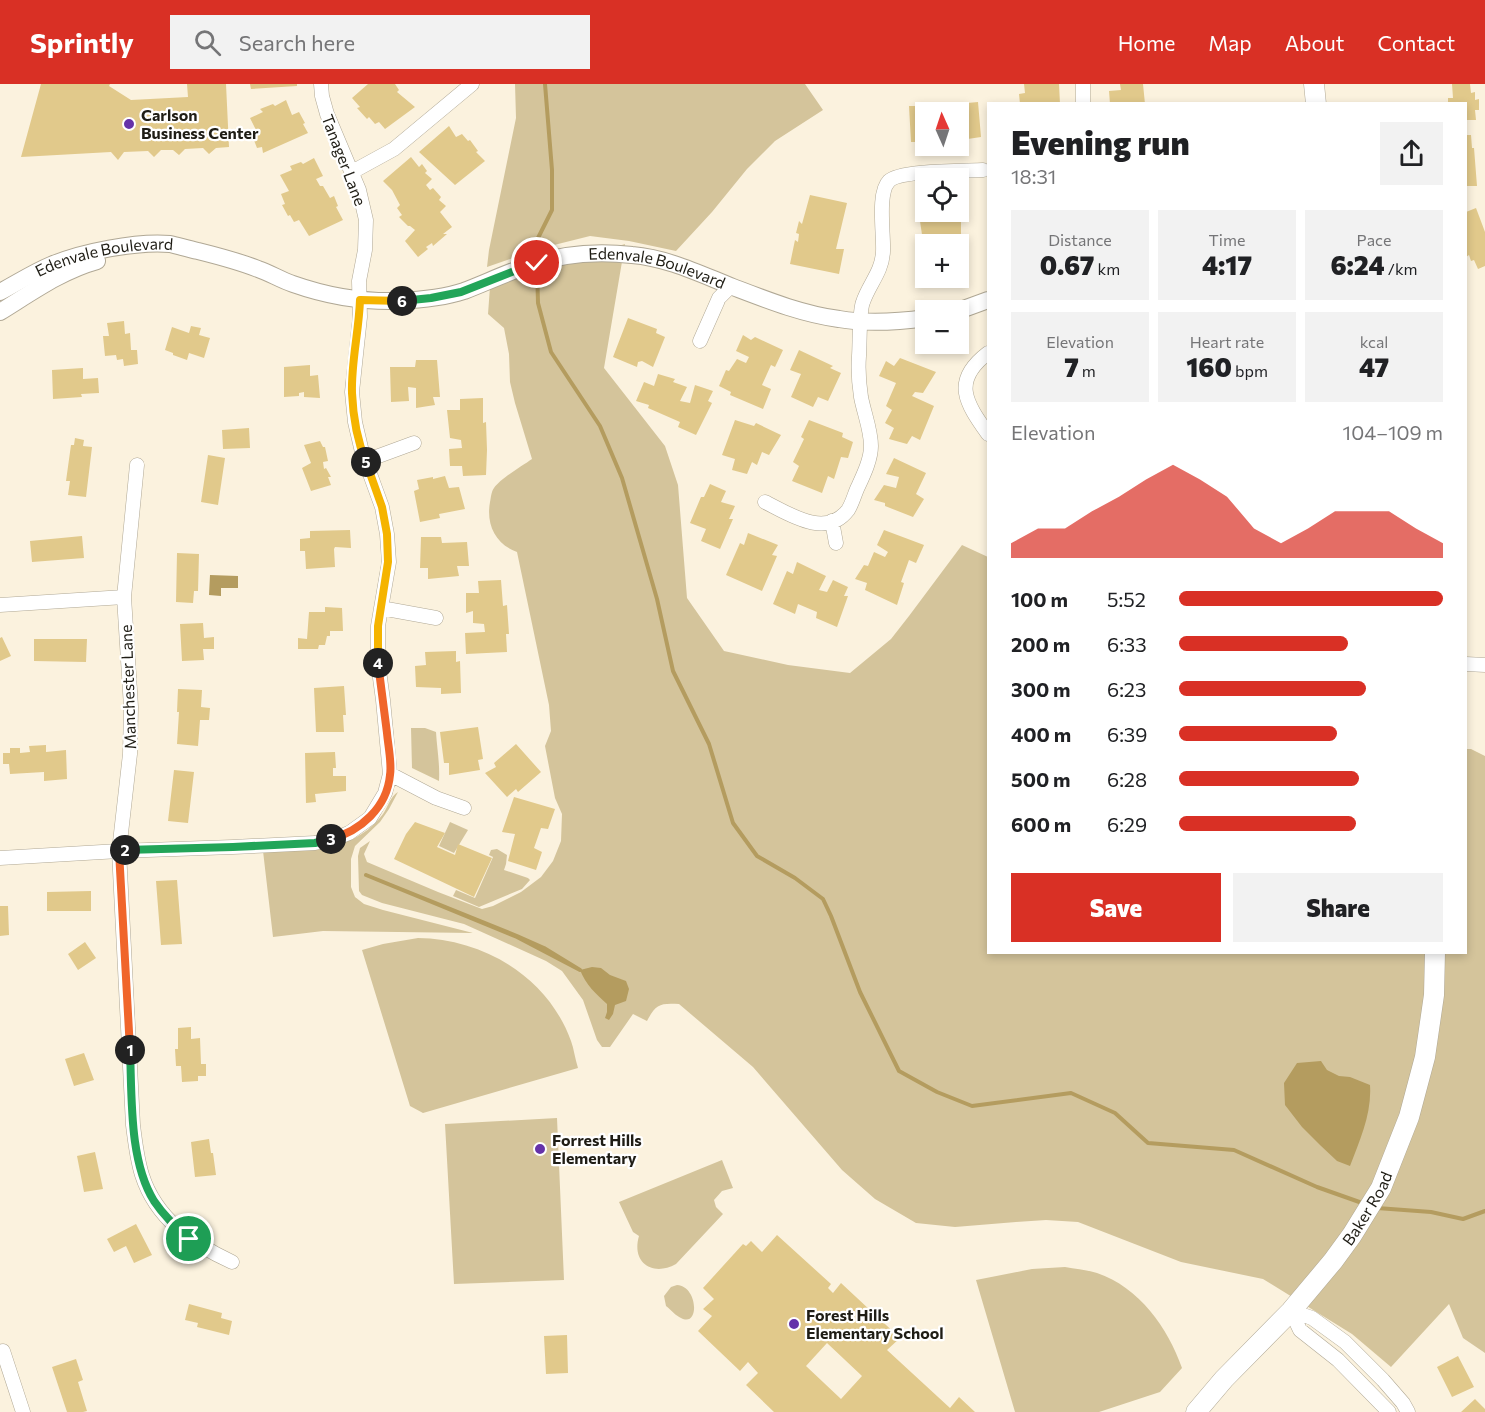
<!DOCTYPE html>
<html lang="en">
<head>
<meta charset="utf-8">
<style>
  :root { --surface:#fff; --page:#f2f2f2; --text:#202124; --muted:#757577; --accent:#d93025 }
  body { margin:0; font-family:Commissioner,sans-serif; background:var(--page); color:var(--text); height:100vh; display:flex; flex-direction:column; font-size:22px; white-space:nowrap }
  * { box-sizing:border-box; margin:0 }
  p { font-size:20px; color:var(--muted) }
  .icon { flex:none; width:33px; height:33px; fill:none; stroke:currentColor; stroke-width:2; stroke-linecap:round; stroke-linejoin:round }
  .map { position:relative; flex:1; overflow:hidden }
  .panel { position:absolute; left:987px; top:18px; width:480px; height:852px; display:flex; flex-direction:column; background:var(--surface); border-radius:0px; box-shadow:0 3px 9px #0003 }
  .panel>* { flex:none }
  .needle { width:39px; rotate:357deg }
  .controls { position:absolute; left:915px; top:18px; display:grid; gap:12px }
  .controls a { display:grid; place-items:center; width:54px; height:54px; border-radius:0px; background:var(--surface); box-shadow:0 3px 9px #0003; font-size:30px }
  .pin { position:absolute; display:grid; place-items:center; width:51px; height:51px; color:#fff; margin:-26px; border:3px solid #fff; border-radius:50%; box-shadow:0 2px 6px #0007 }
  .km { position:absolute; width:30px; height:30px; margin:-15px; border-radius:50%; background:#222; color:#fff; font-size:16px; line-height:30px; text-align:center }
  .round { display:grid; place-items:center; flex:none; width:63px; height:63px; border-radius:0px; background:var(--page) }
  .overview { display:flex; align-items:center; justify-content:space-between; height:102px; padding:0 24px }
  h1 { font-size:33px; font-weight:800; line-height:45px }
  .metrics { display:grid; grid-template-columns:repeat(3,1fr); gap:9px; height:102px; padding:6px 24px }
  .metrics div { display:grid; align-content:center; border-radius:0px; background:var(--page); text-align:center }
  .metrics b { font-size:26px; font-weight:800 }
  .metrics small { font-size:16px; font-weight:400 }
  .metrics p { font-size:16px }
  .chart { height:168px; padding:12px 24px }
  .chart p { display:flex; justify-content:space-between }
  .chart svg { width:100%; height:108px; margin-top:6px; fill:var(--accent); opacity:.7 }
  .primary-button { display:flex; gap:12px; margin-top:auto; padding:12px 24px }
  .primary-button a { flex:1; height:69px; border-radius:0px; background:var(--accent); color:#fff; font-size:24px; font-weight:800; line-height:69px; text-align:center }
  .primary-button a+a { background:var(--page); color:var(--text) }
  ul { padding:0 24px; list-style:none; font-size:20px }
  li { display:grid; grid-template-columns:96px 72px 1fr; align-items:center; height:45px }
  li i { height:15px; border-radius:8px; background:var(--accent) }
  header { display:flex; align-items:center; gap:36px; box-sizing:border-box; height:84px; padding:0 30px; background:var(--accent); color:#fff }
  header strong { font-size:28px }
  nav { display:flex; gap:33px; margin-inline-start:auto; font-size:21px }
  .search { width:420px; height:54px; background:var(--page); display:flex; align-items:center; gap:15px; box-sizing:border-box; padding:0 21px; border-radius:0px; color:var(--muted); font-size:22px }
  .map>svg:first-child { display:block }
</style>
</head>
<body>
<header>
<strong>Sprintly</strong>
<div class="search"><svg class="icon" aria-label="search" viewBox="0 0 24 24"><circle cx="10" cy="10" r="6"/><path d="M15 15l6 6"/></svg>Search here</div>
<nav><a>Home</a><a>Map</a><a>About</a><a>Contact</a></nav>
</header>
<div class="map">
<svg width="1485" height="1328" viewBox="0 0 1485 1328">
  <rect width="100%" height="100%" fill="#fbf2de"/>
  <path fill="#d4c49b" d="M515 0H805L823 26 775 57 747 85 712 128 676 167 629 157 590 152 542 164 487 183 489 166 516 34Z
    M625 160 604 284 665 362 678 401 687 514 724 567 788 581 850 589 891 555 909 532 962 461 988 473V868H1466V665H1471L1485 672V1269L1463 1254 1449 1220 1391 1283 1352 1250 1263 1195 1181 1178 1078 1138 1046 1136 1016 1138 955 1143 916 1139 875 1115 842 1086 753 983 679 920C660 919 656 920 647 937L633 930 610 963H602L597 956 583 916 562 887 546 877 464 840 382 819 362 811 359 807 358 772 360 764 370 757 364 770 367 778 438 808 482 825 493 822 521 808 541 793 553 777 561 757 562 730 555 714 545 662 551 647 549 621 517 468C495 460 486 440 490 418 491 414 491 408 494 404 500 395 522 382 532 375L515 319 510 298 509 270 504 244 488 230 490 203Z
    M411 644H425L436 648C437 665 440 680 439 697L412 684Z
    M398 708 389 725 380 738 355 762 351 775V803L355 813 364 820 383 826 473 849 323 847 273 853 263 767C301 765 344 769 373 741 376 738 380 734 383 730 388 723 390 713 398 708Z
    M450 738 468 746 454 769 439 762Z
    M497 765 507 771 506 780 504 786 528 794 530 796 522 805 479 823 453 812 456 806 475 814 493 773 489 771 491 766Z
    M418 854C484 855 548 893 571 957 574 965 575 975 578 984L423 1029 410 1022 362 866 383 860Z
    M557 1034 564 1196 454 1200 445 1040Z
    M722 1076 733 1104 722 1107 714 1116 716 1123 723 1130 676 1180C653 1193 631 1179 639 1152L633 1148 619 1118Z
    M1065 1183C1076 1185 1087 1186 1097 1189 1139 1203 1168 1244 1182 1284L1160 1308 1099 1328H1015L976 1196 1032 1185Z
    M677 1201C698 1202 700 1244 681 1234 676 1232 671 1226 666 1222L664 1212 671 1203Z"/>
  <path fill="#b49c5f" d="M210 491 238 492V504H221V512L209 511Z
    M592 883 601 884 610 891 626 897 629 905 626 917 615 921 613 930 609 936 605 934 607 928V920C596 910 586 901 580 886Z
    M1321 977 1327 986 1339 992 1350 993 1370 1001C1372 1029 1360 1056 1350 1082L1337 1077 1320 1061 1302 1043 1285 1021 1284 999 1297 979Z"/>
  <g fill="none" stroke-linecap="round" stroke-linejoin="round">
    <path stroke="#b49c5f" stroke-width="4" d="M537 172V156L552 126V86L545 0
      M537 183 538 219 551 268 600 342 622 394 657 515 673 587 709 660 733 739 757 772 795 794 823 815 831 832 860 908 899 987 937 1008 972 1022 1071 1009 1115 1029 1148 1059 1234 1066 1317 1103 1365 1120
      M366 791 517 852 544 864 580 886 517 853Z
      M1377 1124 1431 1128 1463 1135 1485 1127"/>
  </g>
  <path fill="#e1c98b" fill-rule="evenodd" d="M41 0H110L109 2 131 16 188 13 187 0H226L229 63 216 64 209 70 203 64 185 65 179 71 173 66H161L154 73 148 67 124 68 118 76 111 68 21 73Z
    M250 0H297V2L251 5Z
    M368 0H395L399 6 397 8 415 23 385 45 379 38 375 40 369 33 367 35 357 24 360 23 352 14Z
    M1024 0H1059L1060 20H1020L1019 10 1025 9Z
    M1120 0H1143L1145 20H1110L1109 7 1121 6Z
    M1452 0H1470L1471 9 1475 8V16L1479 15V26H1475L1476 36H1466V20H1448V14H1453Z
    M286 16 292 31 299 28 305 39 303 40 308 49 263 69 262 63 257 64 252 51 257 48 250 34 263 28 260 25 273 20 275 22Z
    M978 18 981 53 961 56V50H958V28H956L957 20Z
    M909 22H930V28H926V58H911Z
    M449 42 456 53 462 50 468 57 470 56 478 67 476 68 485 77 455 101 419 68Z
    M1466 51H1471L1472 64H1474L1477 102H1466Z
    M411 73 419 83 422 80 427 87 425 89 432 95 426 101 430 106 433 104 441 113 439 116 446 122 440 128 452 143 443 150H447L433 162 432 159 426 163 428 165 418 173 405 157 415 146 410 142H408L399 133 402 131 397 124 400 121 392 106 383 97Z
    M314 74 323 92 316 95 320 102H323L330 114 334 112 338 122 336 123 343 136 309 152 299 136 294 138 290 131 288 132 282 121 285 120 281 110 289 107 280 91 292 86 290 82 301 78 303 80Z
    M958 110H965L968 130H961V159H952V160H926V178L920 179 919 161 923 157 916 111H926V128H958Z
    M810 111 847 119 836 165H844L839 190 790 180 795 156 798 158 799 150 796 149 799 137 802 140Z
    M1476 124 1485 148V182L1478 185 1474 176 1471 177 1469 171 1466 173V128Z
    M628 234 657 245 656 249 665 253 653 283 642 277 638 278 637 283 613 273Z
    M124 237 125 250 130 249 131 266H137L138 280 124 282 123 275 117 276 116 271 105 272 103 252H109L107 239Z
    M191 242 201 244 199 251 210 254 204 274 189 269 187 276 173 271V269L165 266 172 243 189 249Z
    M743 251 751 256 755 253 783 266 775 283 771 281 762 301 771 305 763 325 730 311 731 308 719 302 726 286 729 287 737 275 746 279 749 273 736 267Z
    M799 266 833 282 830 284 841 289 828 317 818 313 813 323 791 313 801 290 790 286Z
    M900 274 936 288 923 309 915 308 912 312 934 322 920 356 912 352 907 360 889 355 894 344 885 339 892 326 886 322 896 299 879 292 886 277 894 282Z
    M416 276H437L440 313H433L435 321 416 324V304L408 303 409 317 391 318 390 283H415Z
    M310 281V292L318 291 320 314 304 313V308L299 309V312L284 313V283Z
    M83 284V295L98 294 99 309 81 310 82 313 53 315 52 286Z
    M658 290 675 295 673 298 687 303 680 317 690 319 695 301 713 307 708 317 712 319 696 351 678 343 680 338 648 324 649 321 636 317 644 298 654 302Z
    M483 314V339L486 338 487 366 486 391 463 392 462 382H450L449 365 462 364 461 356 450 354 447 326H460V315Z
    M735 336 754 342 756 339 781 351 769 371 762 368 757 381 752 378 747 390 732 386 735 375 722 371Z
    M809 336 843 349 842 353 853 358 848 374 841 373 834 395 828 392 822 409 792 397 799 382 793 378 804 355 801 353Z
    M249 344 250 364 223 365 222 346Z
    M75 354 84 356 83 362 92 363 86 413 68 411 70 397H66L71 361H74Z
    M320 357 323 363H325L328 377 323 378 324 385 326 384 331 393H328L331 401 311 407 302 384 311 379 304 361Z
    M208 371 225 374 218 421 201 418Z
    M894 374 926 389 916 410 924 415 913 433 885 422V419L874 416 884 401 896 404 899 393 886 390Z
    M445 392 449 404 459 403 465 425 439 430 440 434 420 438 414 407 419 405 417 396 433 393V395Z
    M710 400 726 407 721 418 735 422 729 435H733L720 465 701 457 706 445 690 439 701 413H704Z
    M350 446 351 464 335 463 334 465 335 483 306 485 305 467H300V455L310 454V447Z
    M884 446 924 461 916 479 909 476 901 498 904 499 897 521 865 506 867 499 855 495 864 481 868 482 874 468 885 473 888 468 877 461Z
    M748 449 778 461 772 471 777 472 762 507 726 491 740 459 744 461Z
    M82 452 84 474 32 478 30 457Z
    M421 453H441L442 459 467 458 469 482H457L459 492 428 495V484H420Z
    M177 469 199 470 198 507H194L193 519 176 518Z
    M797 478 826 492 819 506 827 508 833 496 848 503 844 512H848L837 543 816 534 817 528 798 520 795 530 773 520 787 487 793 490Z
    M501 496 503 522 507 521 509 550H506L507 568 466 570 465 549 485 548 484 540 473 539V527L466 529V509H479L478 497Z
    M325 523 342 524 343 547H330V552H327L325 561H319L318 565H298V554L307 555 309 528H325Z
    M203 539 204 554 214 553V565H203L204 576 182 577 180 540Z
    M2 553 11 572 0 577V554Z
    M34 555H87L86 578 34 577Z
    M456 567V578L460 577 461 609 441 610V604L416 603 415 582 426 581 425 568Z
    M344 602 346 631H343L344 648H316L314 604Z
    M178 605 202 606 201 623 210 624 209 636H200L198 662 177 660 179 628H177Z
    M478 643 483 675 478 676 480 686 449 691V679H444L440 648Z
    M516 660 541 688 518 708 516 705 507 713 485 689 496 683 494 679Z
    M46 661V668L66 666 67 695 44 697V688L10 690 9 680H3V669H10V664H20V669L30 668 29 662Z
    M335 668 336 684H333V692H346V707L315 710 316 718 306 719 305 669Z
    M174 686 194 688 188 739 168 737Z
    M514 713 555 725 548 745 541 744 534 764 542 768 536 786 508 777 515 750 502 748Z
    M415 738 445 749 437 763 455 771 458 760 492 774 474 813 394 775 406 750Z
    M177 796 182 860 161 861 156 797Z
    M91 807V827H47V808Z
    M0 822H8L9 851 0 852Z
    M85 858 96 874 78 886 68 870Z
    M191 943V955L200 954 201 980H206V992H198V997L182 998 181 982H176L175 965H178V944Z
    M84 969 94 996 74 1002 65 975Z
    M209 1055 211 1069H213L216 1091 195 1093 191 1058Z
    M95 1068 103 1105 84 1108 77 1072Z
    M136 1140 152 1171 134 1179 126 1162 114 1168 107 1155Z
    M777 1151 831 1200 828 1204 833 1209 841 1199 900 1254 887 1266 950 1324 959 1313 975 1328H774L746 1301 758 1289 748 1278 740 1287 698 1247 712 1232 703 1225 714 1215 703 1204 743 1160 746 1162 751 1157 762 1168ZM827 1259 862 1292 841 1315 806 1282Z
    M189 1220 222 1229 221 1234 232 1237 229 1251 197 1243 198 1239 185 1236Z
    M567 1251 568 1289 546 1290 544 1252Z
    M1458 1272 1474 1303 1452 1313 1437 1283Z
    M76 1275 83 1296 78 1298 87 1327 83 1328H67L52 1283Z
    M1475 1315 1485 1325V1328H1461Z"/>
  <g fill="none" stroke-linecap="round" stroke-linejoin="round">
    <g stroke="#b0a895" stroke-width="15">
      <path id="minor" d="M1083 0V20
        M352 88 394 65 472 0
        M700 257 719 214 731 202
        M988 269C951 297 966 319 988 350
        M365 377 414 359
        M137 381 124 513 131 623 130 670 119 767 133 1041C135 1058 137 1075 142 1091 156 1135 193 1160 232 1178
        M765 418C789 430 826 455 848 426 852 420 854 412 857 405 863 392 871 376 871 362 871 346 864 329 861 313 859 300 858 285 859 272 860 259 859 228 863 218 869 200 882 188 883 168 884 150 877 109 889 97 899 86 966 87 983 86
        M832 437 836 459
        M0 521 124 513
        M381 524 436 534
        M1466 580 1485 581
        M390 690 436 714 464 724
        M0 774 119 767 233 763 315 759 334 755 349 749 370 734 385 709 390 690 383 616 378 579V542L389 478 387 450 382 423 362 368 355 338 352 308 360 233 359 197 365 166 366 136 359 106 327 30 322 12 321 0
        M1291 1227 1312 1234 1345 1258 1383 1296 1403 1319 1408 1328
        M1291 1227 1300 1246 1338 1276 1389 1328
        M3 1267 23 1328"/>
    </g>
    <g stroke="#b0a895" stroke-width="18">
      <g id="tertiary">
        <path id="s1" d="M0 208C17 199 34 188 51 181 81 168 137 157 170 160 179 162 188 165 198 167 218 172 238 177 258 185 270 189 281 196 293 200 327 212 362 218 398 217 419 216 443 214 464 207 485 199 506 189 527 182 560 170 597 167 632 171 668 174 700 190 733 203 767 216 802 230 839 235 868 240 897 238 926 234"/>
        <path d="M958 227 988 216"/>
        <path d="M0 228C31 209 61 187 97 177"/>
      </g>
    </g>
    <g stroke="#b0a895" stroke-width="21">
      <g id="secondary">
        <path d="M1314 0 1316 20"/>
        <path id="s2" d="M1196 1328 1224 1295 1291 1227 1333 1177 1352 1151 1381 1104 1409 1033 1425 973 1434 911 1435 868"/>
      </g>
    </g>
    <use href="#minor" stroke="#fff" stroke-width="14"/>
    <use href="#tertiary" stroke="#fff" stroke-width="16"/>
    <use href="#secondary" stroke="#fff" stroke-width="20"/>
  </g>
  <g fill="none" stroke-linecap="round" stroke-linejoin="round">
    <g stroke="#fff" stroke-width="12">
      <path id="split-1" d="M130 966C132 1013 129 1077 154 1117 164 1132 176 1143 189 1155"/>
    </g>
    <g stroke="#fff" stroke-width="12">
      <path id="split-2" d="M125 766 119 767 130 966"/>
    </g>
    <g stroke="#fff" stroke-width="12">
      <path id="split-3" d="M125 766 233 763 315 759 331 755"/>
    </g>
    <g stroke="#fff" stroke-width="12">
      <path id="split-4" d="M331 755C360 747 387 724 390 691 392 679 388 661 387 649 384 626 381 603 378 579"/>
    </g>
    <g stroke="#fff" stroke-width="12">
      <path id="split-5" d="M366 378 382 423 387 450 388 478 378 542V579"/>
    </g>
    <g stroke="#fff" stroke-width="12">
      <path id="split-6" d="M366 378C357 356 353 332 352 309 351 278 359 247 360 216L402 217"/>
    </g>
    <g stroke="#fff" stroke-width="12">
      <path id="split-7" d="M402 217 431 214 461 208 527 182 537 179"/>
    </g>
    <use href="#split-1" stroke="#22a559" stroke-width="8"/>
    <use href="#split-2" stroke="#f0652b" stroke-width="8"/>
    <use href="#split-3" stroke="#22a559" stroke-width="8"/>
    <use href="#split-4" stroke="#f0652b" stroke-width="8"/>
    <use href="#split-5" stroke="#f5b400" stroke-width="8"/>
    <use href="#split-6" stroke="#f5b400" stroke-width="8"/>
    <use href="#split-7" stroke="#22a559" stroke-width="8"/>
  </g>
  <g fill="#6532a9" stroke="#fff" stroke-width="2">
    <circle cx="129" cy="40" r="6"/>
    <circle cx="540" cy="1065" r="6"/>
    <circle cx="794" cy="1240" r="6"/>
  </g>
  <g text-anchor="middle" stroke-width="4.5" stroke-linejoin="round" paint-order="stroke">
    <g font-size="16" font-weight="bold" fill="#1f1d15" stroke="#fff" text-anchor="start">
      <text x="141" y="37">Carlson<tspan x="141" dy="18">Business Center</tspan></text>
      <text x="552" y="1062">Forrest Hills<tspan x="552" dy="18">Elementary</tspan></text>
      <text x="806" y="1237">Forest Hills<tspan x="806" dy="18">Elementary School</tspan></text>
    </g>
    <g font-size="16" fill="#1f1d15" stroke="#fff">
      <text transform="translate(344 76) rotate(69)" y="6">Tanager Lane</text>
      <text dy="6" stroke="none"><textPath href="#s1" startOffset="112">Edenvale Boulevard</textPath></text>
      <text dy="6" stroke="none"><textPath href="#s1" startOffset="684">Edenvale Boulevard</textPath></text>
      <text transform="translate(128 603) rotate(-92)" y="6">Manchester Lane</text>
      <text dy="6" stroke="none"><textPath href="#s2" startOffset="267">Baker Road</textPath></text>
    </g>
  </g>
</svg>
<div class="controls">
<a><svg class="needle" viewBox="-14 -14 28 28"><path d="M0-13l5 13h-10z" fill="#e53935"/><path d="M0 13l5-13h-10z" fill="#757577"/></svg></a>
<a><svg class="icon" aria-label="locate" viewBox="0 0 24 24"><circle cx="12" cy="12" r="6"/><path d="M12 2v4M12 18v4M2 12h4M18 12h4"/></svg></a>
<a>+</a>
<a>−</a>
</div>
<div class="pin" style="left:189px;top:1155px;background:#1e9e55"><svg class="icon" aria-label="arrive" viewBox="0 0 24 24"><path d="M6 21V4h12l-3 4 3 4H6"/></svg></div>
<div class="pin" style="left:537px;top:179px;background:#d93025"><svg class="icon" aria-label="check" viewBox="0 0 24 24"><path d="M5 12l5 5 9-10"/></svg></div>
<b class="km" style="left:130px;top:966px">1</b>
<b class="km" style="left:125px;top:766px">2</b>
<b class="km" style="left:331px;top:755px">3</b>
<b class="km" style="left:378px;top:579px">4</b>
<b class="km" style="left:366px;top:378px">5</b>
<b class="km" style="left:402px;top:217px">6</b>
<section class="panel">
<div class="overview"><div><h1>Evening run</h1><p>18:31</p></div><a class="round"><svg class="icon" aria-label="share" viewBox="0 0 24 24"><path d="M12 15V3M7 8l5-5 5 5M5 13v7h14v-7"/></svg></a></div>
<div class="metrics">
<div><p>Distance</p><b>0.67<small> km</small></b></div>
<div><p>Time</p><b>4:17</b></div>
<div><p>Pace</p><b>6:24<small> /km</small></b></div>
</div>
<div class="metrics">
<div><p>Elevation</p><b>7<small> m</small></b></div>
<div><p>Heart rate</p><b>160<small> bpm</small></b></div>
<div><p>kcal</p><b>47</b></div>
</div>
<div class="chart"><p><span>Elevation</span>104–109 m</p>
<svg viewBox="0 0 160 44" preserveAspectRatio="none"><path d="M0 44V38L10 32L20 32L30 25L40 19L50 12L60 6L70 12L80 19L90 32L100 38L110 32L120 25L130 25L140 25L150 32L160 38V44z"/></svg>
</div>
<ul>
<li><b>100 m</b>5:52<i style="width:100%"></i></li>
<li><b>200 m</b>6:33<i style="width:64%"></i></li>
<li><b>300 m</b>6:23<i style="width:71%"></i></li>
<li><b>400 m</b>6:39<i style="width:60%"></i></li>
<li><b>500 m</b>6:28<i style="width:68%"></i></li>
<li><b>600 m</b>6:29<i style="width:67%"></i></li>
</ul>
<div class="primary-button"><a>Save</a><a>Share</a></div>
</section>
</div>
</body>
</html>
